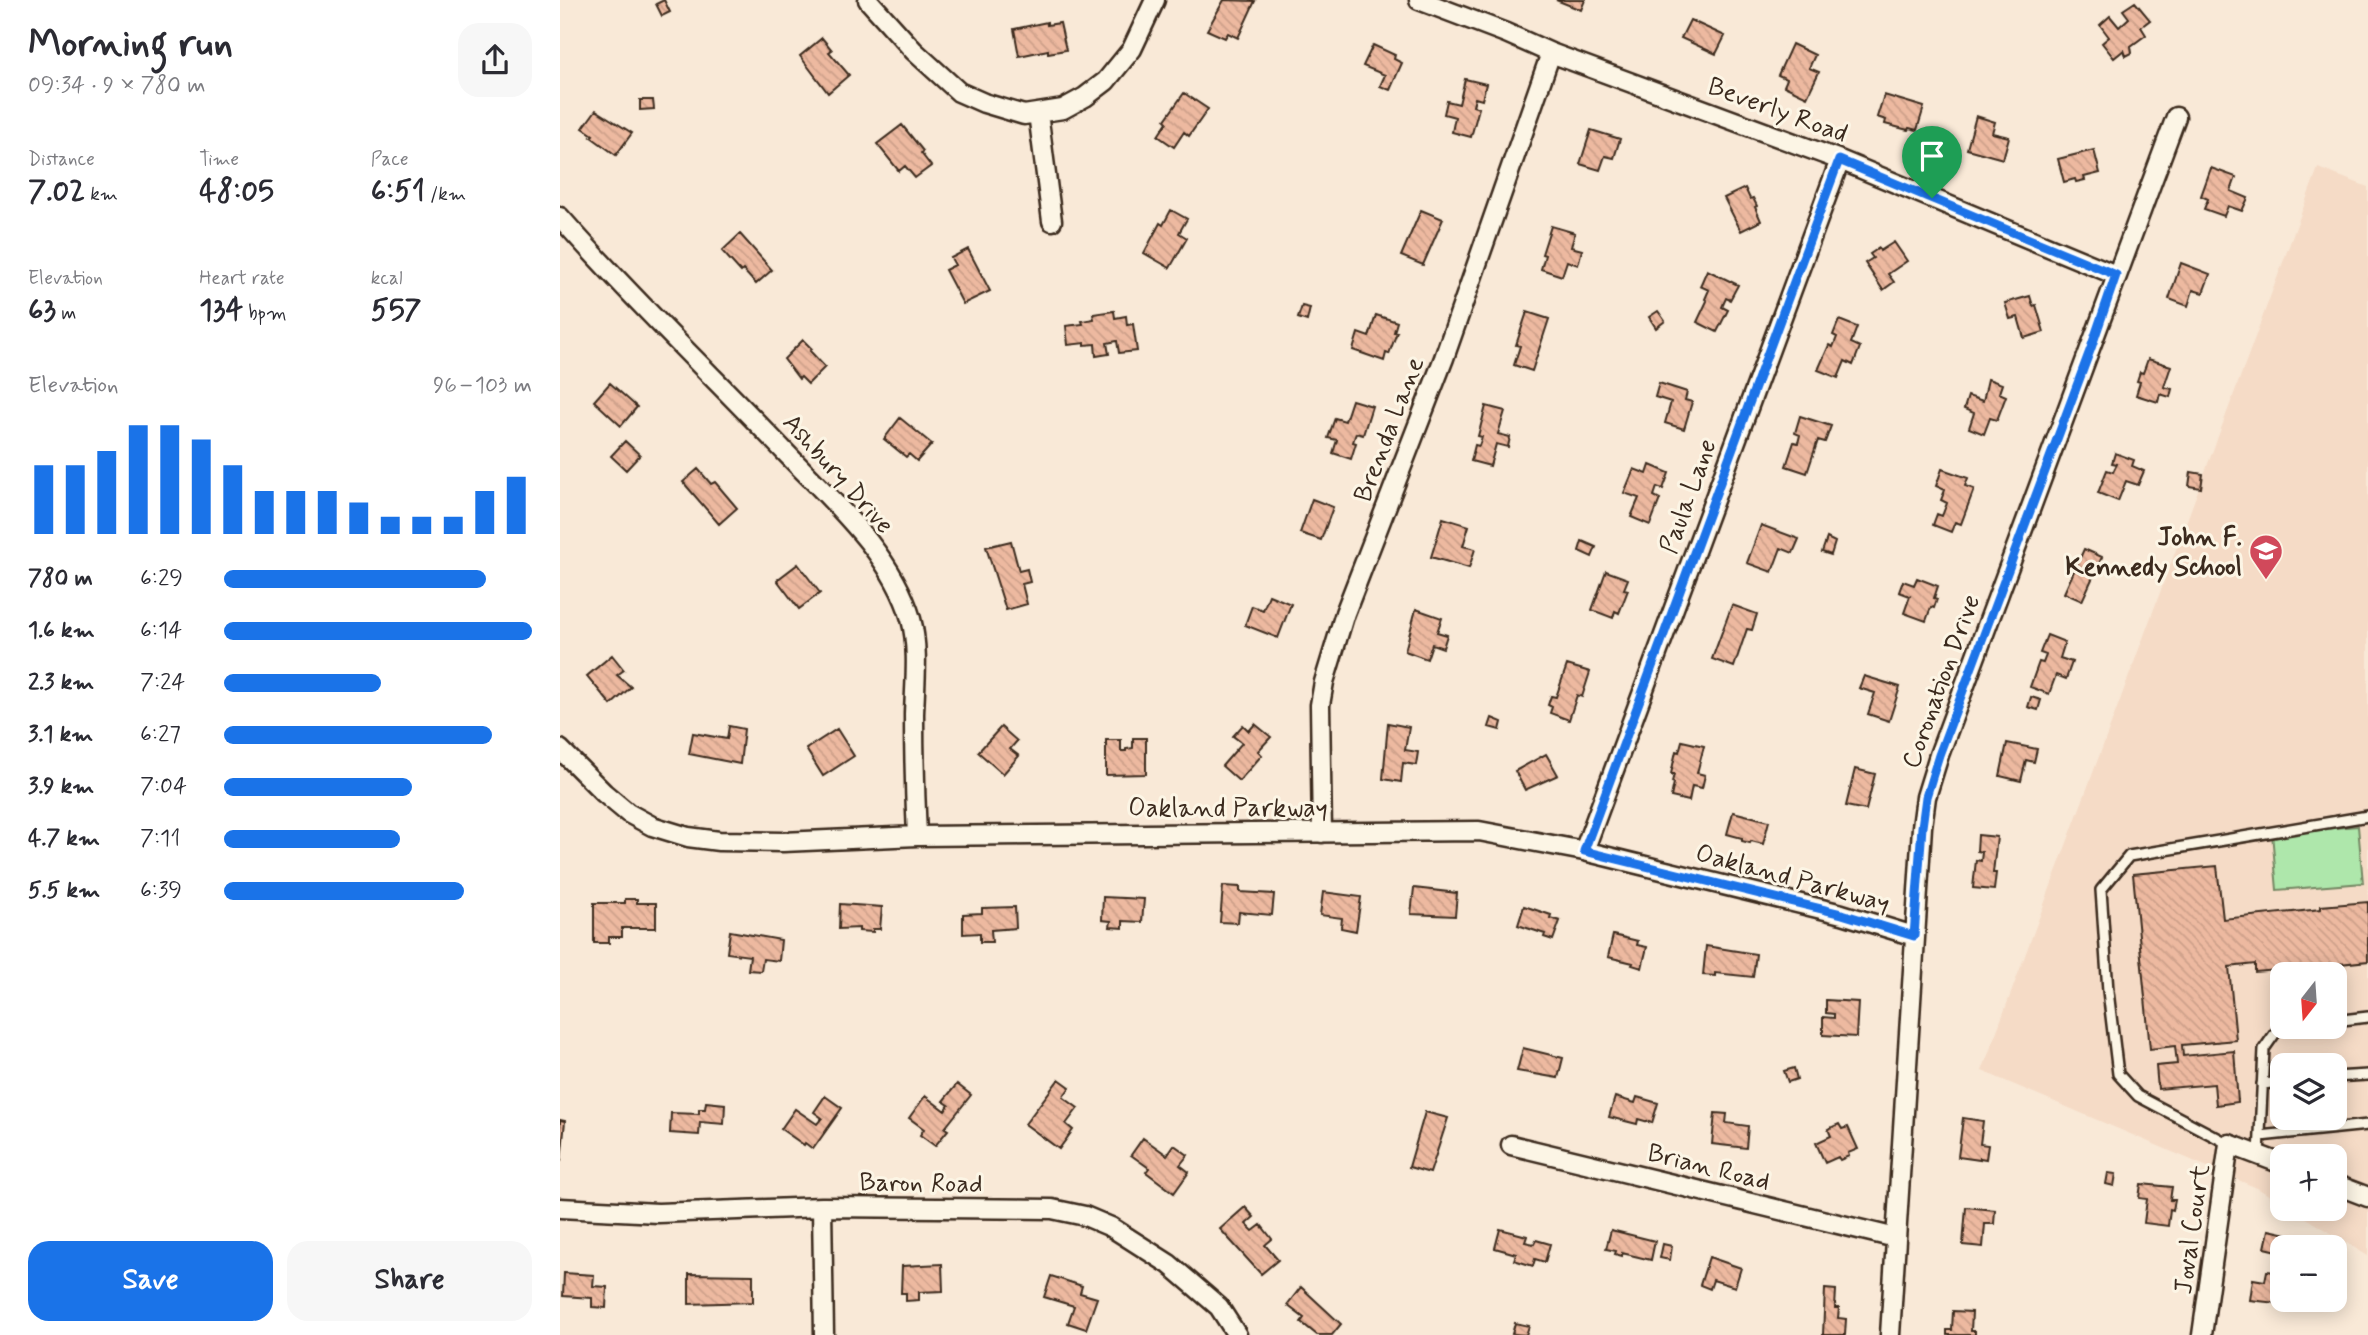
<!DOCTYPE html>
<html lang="en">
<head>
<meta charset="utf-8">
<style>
  :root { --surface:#fff; --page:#f7f7f7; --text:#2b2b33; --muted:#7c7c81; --accent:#1a73e8 }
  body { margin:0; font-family:Mynerve,sans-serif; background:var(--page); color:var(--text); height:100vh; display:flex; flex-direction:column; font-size:26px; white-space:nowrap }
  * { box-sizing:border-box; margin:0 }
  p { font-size:23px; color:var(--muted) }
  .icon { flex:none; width:38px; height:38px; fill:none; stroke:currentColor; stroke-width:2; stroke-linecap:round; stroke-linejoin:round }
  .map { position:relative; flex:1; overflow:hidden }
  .side { display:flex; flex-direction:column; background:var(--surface); width:560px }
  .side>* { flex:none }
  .needle { width:46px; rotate:197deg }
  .buttons { position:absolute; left:1710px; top:962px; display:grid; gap:14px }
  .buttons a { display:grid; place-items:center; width:77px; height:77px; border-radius:14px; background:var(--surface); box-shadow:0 4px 18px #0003; font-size:35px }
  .pin { position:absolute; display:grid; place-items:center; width:60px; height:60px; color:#fff; margin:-72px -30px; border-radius:50% 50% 50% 0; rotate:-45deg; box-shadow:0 0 7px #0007 }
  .pin .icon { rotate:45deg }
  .round { display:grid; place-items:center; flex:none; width:74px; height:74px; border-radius:21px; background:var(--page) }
  .summary { display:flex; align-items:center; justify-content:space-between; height:119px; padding:0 28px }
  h1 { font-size:38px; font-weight:800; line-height:52px }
  .metrics { display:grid; grid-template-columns:repeat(3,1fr); gap:10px; height:119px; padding:7px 28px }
  .metrics div { display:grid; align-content:center }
  .metrics b { font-size:30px; font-weight:800 }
  .metrics small { font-size:19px; font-weight:400 }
  .metrics p { font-size:19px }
  .chart { height:196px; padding:14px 28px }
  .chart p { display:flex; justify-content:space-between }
  .chart svg { width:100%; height:126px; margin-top:7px; stroke:var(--accent); stroke-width:6 }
  .cta { display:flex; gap:14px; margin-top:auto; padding:14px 28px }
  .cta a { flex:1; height:80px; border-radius:21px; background:var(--accent); color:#fff; font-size:28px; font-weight:800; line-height:80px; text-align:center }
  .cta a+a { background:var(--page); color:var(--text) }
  ul { padding:0 28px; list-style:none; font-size:23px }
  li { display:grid; grid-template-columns:112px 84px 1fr; align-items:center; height:52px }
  li i { height:18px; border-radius:9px; background:var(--accent) }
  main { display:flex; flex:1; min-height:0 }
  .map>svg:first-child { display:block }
</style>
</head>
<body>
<main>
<section class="side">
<div class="summary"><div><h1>Morning run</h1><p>09:34 · 9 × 780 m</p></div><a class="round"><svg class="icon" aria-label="share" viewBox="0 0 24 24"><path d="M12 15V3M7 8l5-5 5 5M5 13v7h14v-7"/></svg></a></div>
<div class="metrics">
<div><p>Distance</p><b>7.02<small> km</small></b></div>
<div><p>Time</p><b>48:05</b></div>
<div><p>Pace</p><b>6:51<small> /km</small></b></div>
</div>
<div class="metrics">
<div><p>Elevation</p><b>63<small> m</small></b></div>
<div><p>Heart rate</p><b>134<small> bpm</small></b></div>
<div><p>kcal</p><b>557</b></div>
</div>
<div class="chart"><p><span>Elevation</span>96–103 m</p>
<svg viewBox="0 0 160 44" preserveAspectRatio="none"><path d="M5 44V20M15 44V20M25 44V15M35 44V6M45 44V6M55 44V11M65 44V20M75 44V29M85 44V29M95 44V29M105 44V33M115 44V38M125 44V38M135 44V38M145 44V29M155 44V24"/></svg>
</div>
<ul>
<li><b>780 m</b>6:29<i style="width:85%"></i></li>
<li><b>1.6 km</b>6:14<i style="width:100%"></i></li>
<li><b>2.3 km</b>7:24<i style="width:51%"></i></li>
<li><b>3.1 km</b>6:27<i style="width:87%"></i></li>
<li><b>3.9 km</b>7:04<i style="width:61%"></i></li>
<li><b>4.7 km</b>7:11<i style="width:57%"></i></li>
<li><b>5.5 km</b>6:39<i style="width:78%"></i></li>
</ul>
<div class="cta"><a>Save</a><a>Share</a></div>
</section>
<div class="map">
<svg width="1808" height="1335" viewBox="0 0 1808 1335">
  <defs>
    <pattern id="building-back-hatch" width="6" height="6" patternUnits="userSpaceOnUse" patternTransform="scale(1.75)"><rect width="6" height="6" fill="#edb9a0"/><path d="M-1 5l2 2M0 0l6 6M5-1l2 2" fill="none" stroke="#cc9f89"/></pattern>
  </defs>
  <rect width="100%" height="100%" fill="#f9e9d7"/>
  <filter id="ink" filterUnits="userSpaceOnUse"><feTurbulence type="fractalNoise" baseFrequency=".0143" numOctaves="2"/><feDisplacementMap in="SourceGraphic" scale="14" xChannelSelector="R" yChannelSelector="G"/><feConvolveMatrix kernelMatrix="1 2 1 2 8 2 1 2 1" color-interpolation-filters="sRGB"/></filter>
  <g filter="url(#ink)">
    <path fill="#f5dbc6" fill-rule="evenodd" d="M1758 168 1808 187V1256L1732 1209H1774V1157H1722V1203L1697 1188 1422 1071ZM1722 975H1774V1027H1722ZM1722 1066H1774V1118H1722Z"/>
    <path fill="#aee7ab" stroke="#748864" stroke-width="2" d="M1798 826 1803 883 1717 890 1712 833Z"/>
    <path fill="url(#building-back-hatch)" stroke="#3b2a1e" stroke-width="2" d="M104 0 110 12 102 16 96 4Z
      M664 0 695 1 678 38 668 33 665 38 647 30Z
      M996 0H1025L1021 10Z
      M1575 2 1590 20 1581 27 1586 35 1571 46 1572 53 1566 56 1564 50 1554 58 1542 43 1549 37 1540 25 1550 16 1559 27 1569 18 1563 10Z
      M1130 20 1165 36 1156 54 1121 38Z
      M487 22V25L500 23 506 50 488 53V50L459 56 454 29Z
      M262 38 272 50 269 52 289 75 268 93 240 56Z
      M1232 44 1255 55 1249 68 1259 72 1247 97 1224 86 1227 79 1218 75Z
      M813 45 835 55 834 59 842 63 830 90 820 86 825 75 803 66Z
      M905 79 926 84 922 100 915 98 913 106 919 108 911 137 892 132 895 117 884 114 887 101 899 104Z
      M624 93 648 109 629 136 624 132 614 147 598 136 607 122 605 120Z
      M1324 95 1364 107 1357 130 1349 128 1348 130 1325 124 1326 120 1317 117Z
      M80 100H93L94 109 80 110Z
      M36 110 72 133 56 155 31 137 33 135 23 128Z
      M1416 116 1435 122 1432 133 1449 137 1443 159 1407 149Z
      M342 125 363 151 361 153 371 166 355 178 345 166 339 171 317 144Z
      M1031 130 1060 139 1054 158 1045 156 1040 170 1020 164Z
      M1534 150 1540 173 1524 177 1525 180 1516 182 1515 179 1504 182 1498 159Z
      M1651 168 1676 177 1671 191 1688 198 1682 211 1668 206 1664 216 1644 209 1648 199 1641 196Z
      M1185 188 1190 199 1193 198 1197 206 1195 207 1201 221 1181 231 1164 198Z
      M611 210 627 219 619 233 627 238 610 268 584 253 600 223 603 225Z
      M861 210 883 219 863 265 841 256Z
      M991 226 1015 233 1011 247 1022 250 1018 265 1007 261 1002 276 981 269 985 255 982 254Z
      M180 234 212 270 196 284 183 270 181 272 162 251Z
      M1334 242 1347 261 1328 274 1334 282 1323 290 1305 263 1313 258 1310 254 1319 248 1320 251Z
      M408 249 430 291 403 304 385 270 395 265 391 258Z
      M1621 263 1650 274 1643 293 1633 290 1628 306 1609 299Z
      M1147 270 1178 285 1170 300 1166 298 1162 307 1168 310 1157 332 1137 322 1147 301 1145 299 1149 290 1140 286Z
      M1470 296 1473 306 1476 305 1484 332 1464 338 1458 317 1450 319 1445 303Z
      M742 306 750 308 747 321 738 318Z
      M554 311 555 318 566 316 567 325 573 324 577 351 559 353 557 341 547 343 549 354 536 356 535 344 525 345V343L508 345 506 326 523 324 522 321 534 319 533 314Z
      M1098 311 1105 321 1096 328 1089 317Z
      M967 312 989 319 972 371 954 365 960 346 956 345Z
      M816 315 837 322 834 332H837L829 354 826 353 824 361 793 350 798 333 809 337Z
      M1279 320 1297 327 1291 343 1300 347 1293 365 1285 361 1278 378 1258 370 1269 345 1273 347 1277 337 1273 335Z
      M243 340 252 349 250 351 265 367 248 384 241 377 239 379 224 359Z
      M1588 359 1611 366 1604 387 1612 389 1610 397 1600 394 1598 402 1576 395 1580 382 1577 381 1580 372 1583 373Z
      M1428 379 1442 384 1439 393 1446 396 1437 420 1430 418 1424 434 1409 428 1414 413 1404 409 1408 396 1423 401Z
      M50 383 77 407 61 426 34 401Z
      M1099 383 1127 392 1125 400 1132 402 1124 429 1105 423 1111 402 1095 397Z
      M792 400 812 406 803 435 796 433 793 442 796 443 791 459 773 453 777 440 768 438 775 418 785 421Z
      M926 406 945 411 938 434 950 437 948 447 936 444 930 466 911 461 915 445 919 446 922 437 918 436Z
      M1240 416 1271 426 1265 442 1258 440 1247 473 1226 466 1234 442 1238 443 1240 435 1235 433Z
      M340 418 372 444 357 461 349 454 346 457 324 439Z
      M65 441 80 455 66 470 51 456Z
      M1555 453 1574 460 1572 466 1584 471 1578 485 1566 481 1558 501 1538 493 1547 470 1553 472 1557 464 1552 463Z
      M1090 465 1109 473 1103 489 1097 487 1094 496 1100 499 1090 525 1071 517 1079 498 1064 493 1074 469 1087 474Z
      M138 469 151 484 155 482 177 508 159 524 123 482Z
      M1382 469 1408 478 1405 486 1414 489 1401 524 1395 522 1391 532 1373 525 1377 514 1382 516 1387 503 1381 500 1385 490 1376 486Z
      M1631 472 1643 474 1641 488 1629 486Z
      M752 499 773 507 761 540 740 533Z
      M883 518 909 526 903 546 915 549 909 568 871 557Z
      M1201 525 1239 539 1233 553 1221 548 1212 572 1187 563Z
      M1267 538 1275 542 1271 555 1262 552Z
      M451 541 459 571 467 569 470 582 462 584 467 604 446 610 426 547Z
      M1022 541 1036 547 1032 557 1019 551Z
      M1524 549 1542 557 1522 601 1504 593Z
      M238 564 260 593 239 609 217 580Z
      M1046 571 1068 579 1064 589 1068 590 1059 613 1055 611 1053 618 1032 610Z
      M1357 578 1378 586 1374 598 1377 599 1374 608 1371 607 1366 621 1344 613 1350 596 1339 592 1343 581 1354 585Z
      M709 595 731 604 718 638 685 625 692 606 703 610Z
      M1172 605 1197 614 1192 630 1187 629 1174 667 1152 659Z
      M856 609 882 618 877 632 887 635 883 648 872 644 867 659 845 651Z
      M1487 635 1505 642 1500 658 1512 662 1506 679 1496 675 1489 694 1470 687 1479 662 1483 663 1486 655 1480 653Z
      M52 655 64 670 57 675 71 687 51 705 27 676Z
      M1007 665 1030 672 1022 697 1017 695 1009 720 990 713 992 707 988 705 991 696 996 697Z
      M1304 676 1340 687 1329 721 1308 714 1315 693 1299 688Z
      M1471 697 1481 700 1478 710 1468 707Z
      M932 718 942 722 940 730 929 727Z
      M828 723 849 727 845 750 858 752 856 765 843 763 841 782 823 779Z
      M695 724 711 737 698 751 702 755 679 781 662 766 682 743 673 736 683 725 689 731Z
      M169 726 184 729 180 764 129 754 133 733 167 739Z
      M441 727 457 741 450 749 459 756 443 774 418 752Z
      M277 729 294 756 263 776 246 749Z
      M573 738H586V774L546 775V740H561V751H566V749L573 748Z
      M1122 741 1144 746 1137 773 1145 775 1142 788 1132 786 1129 801 1111 797 1114 783 1112 782 1114 774H1111L1116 751 1119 752Z
      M1447 743 1477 749 1474 762 1466 760 1461 781 1440 776Z
      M986 754 998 775 965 790 955 771Z
      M1295 769 1315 774 1306 810 1286 806Z
      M1173 812 1209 821 1203 844 1191 841 1190 843 1182 841V838L1167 834Z
      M1418 835 1437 837 1433 873H1436L1434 890 1413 888 1416 860 1421 861 1422 852 1417 851Z
      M1657 866 1663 919 1761 909V906L1808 902V961L1761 966 1762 975H1742L1741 968 1695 972V964L1669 967 1676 1040 1622 1045 1623 1056 1674 1051 1678 1102 1656 1105 1654 1084 1598 1089 1596 1066 1617 1064 1615 1046 1590 1049 1573 874Z
      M663 886 680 887V892L714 894 712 915 679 912 678 923 660 922Z
      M854 888 897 893 895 916 851 914Z
      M763 892 801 897 796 931 781 928 782 918 760 915Z
      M543 897 584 899 582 922 563 921V928L550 927 551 921 542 920Z
      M65 899H77V903H96V928H62V937H49V943H34V903H65Z
      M280 904 322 907 320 929H313V932L299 931V928L279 929Z
      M964 906 991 915 990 918 1000 921 993 940 984 937 985 934 958 925Z
      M455 907 456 928 431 930 432 942H420V933L403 934V914L422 913V908Z
      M170 931 221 940 219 961 203 959 201 971 188 970 190 956 167 953Z
      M1053 935 1078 941 1077 945 1087 947 1082 968 1072 965 1073 963 1048 957Z
      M1146 946 1196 954 1193 977 1155 973V976L1143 975Z
      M1780 989 1781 1005 1774 1006V990Z
      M1266 1000 1298 1002 1296 1037 1263 1035V1017L1274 1018V1014L1266 1013Z
      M963 1048 1003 1058 998 1078 957 1071Z
      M1234 1068 1237 1079 1228 1082 1224 1071Z
      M499 1079 510 1087 503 1097 518 1108 506 1124 513 1130 499 1149 465 1124Z
      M397 1084 411 1095 385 1128 388 1130 375 1146 360 1135 364 1129 349 1118 365 1096 385 1111 389 1105 383 1101Z
      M265 1096 282 1108 253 1149 245 1143 244 1145 221 1129 235 1109 257 1124 262 1118 254 1112Z
      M1055 1097 1075 1103 1077 1097 1098 1103 1092 1123 1078 1119 1077 1124 1049 1117Z
      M146 1102 165 1104 164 1124 140 1122 139 1135 110 1133 111 1113 139 1114V1109H145Z
      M865 1112 888 1118 870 1173 849 1167Z
      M1155 1113 1167 1114 1166 1123 1188 1126 1186 1148 1152 1144Z
      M1403 1118 1423 1121 1420 1144 1428 1145 1426 1159 1420 1158V1160L1398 1157Z
      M0 1120 5 1121 1 1161H0Z
      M1279 1124 1282 1129 1288 1127 1298 1149 1288 1153 1289 1156 1280 1160 1278 1157 1265 1163 1256 1143 1271 1136 1268 1129Z
      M583 1138 607 1155 614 1145 628 1155 620 1165 629 1172 614 1193 586 1172 589 1168 571 1155Z
      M1548 1173 1556 1174 1554 1186 1546 1184Z
      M1581 1184 1612 1187 1610 1200H1615L1613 1210 1610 1209 1608 1226 1584 1223 1587 1199 1579 1198Z
      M685 1207 694 1217 686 1224 693 1231 701 1225 712 1239 705 1245 718 1260 701 1274 660 1229Z
      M1406 1207 1435 1210 1434 1224H1425L1423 1247 1403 1245Z
      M940 1229 967 1236 965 1242 974 1244 976 1240 990 1244 985 1262 975 1259 973 1266 954 1260 956 1254 935 1248Z
      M1051 1230 1095 1241 1091 1260 1062 1253V1256L1055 1254 1056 1251 1046 1249Z
      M1709 1230 1727 1234 1722 1252 1705 1248Z
      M1103 1244 1112 1246 1110 1260 1100 1258Z
      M1149 1257 1181 1268 1175 1287 1153 1280 1150 1289 1140 1285Z
      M382 1264 383 1291 359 1292V1300L346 1301V1293H341L342 1266Z
      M1707 1271 1722 1273V1300L1727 1302 1716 1301V1303L1690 1300 1693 1279 1705 1281Z
      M4 1273 34 1275 33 1286 47 1287 46 1308 32 1307V1298L3 1296Z
      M129 1274 193 1275V1302L129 1304Z
      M491 1276 522 1286 520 1293 537 1298 526 1329 508 1323 514 1306 484 1297Z
      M741 1287 781 1324 772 1335H757L741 1322 744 1318 727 1305Z
      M1265 1289 1276 1290 1275 1308H1279L1278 1318 1286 1319 1285 1335H1263Z
      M1393 1311 1412 1312 1411 1331H1415V1335H1387V1330H1392Z
      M955 1323 969 1326 966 1335 952 1334Z"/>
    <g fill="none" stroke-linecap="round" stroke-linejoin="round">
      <g stroke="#3b2a1e" stroke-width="14">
        <path id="service" d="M1774 1021 1808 1017
          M1774 1077 1808 1075
          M1702 1084 1722 1082
          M1700 1136 1808 1125
          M1669 1144 1578 1096 1558 1074 1548 991 1541 890 1569 856 1808 816
          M1699 1155 1704 1049 1718 1029 1732 1027"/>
      </g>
      <g stroke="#3b2a1e" stroke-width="23">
        <path id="minor" d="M308 0 354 51 399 92 424 103 464 115 503 109 525 97 546 81 572 49 595 0
          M859 0 946 33 991 53 1280 160 1556 275
          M478 113 492 221
          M0 217C72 299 152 375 228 455 273 502 332 554 351 619 359 648 355 683 354 714 354 755 355 795 357 836
          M0 749 44 793 68 813 92 826 128 837 159 841 223 842 357 836 919 831 1024 851 1282 914 1354 936
          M762 833 760 705 764 682 785 613 884 358 991 53
          M1024 851 1280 160
          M951 1145 1336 1238
          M1774 1184 1808 1197
          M262 1207 264 1335
          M0 1208 98 1213 262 1207 492 1209 525 1216 551 1227 609 1264 659 1307 677 1335
          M1330 1335 1362 827 1366 797 1379 755 1616 117
          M1642 1335 1669 1144 1722 1164"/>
      </g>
      <use href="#service" stroke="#fcf5e5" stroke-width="9"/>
      <use href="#minor" stroke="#fcf5e5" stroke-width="18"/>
    </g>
  </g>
  <g fill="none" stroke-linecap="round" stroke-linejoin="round" filter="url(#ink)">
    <g stroke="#fff" stroke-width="14">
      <path id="route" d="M1279 160 1556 275 1531 348 1379 755 1366 797 1362 827 1354 936 1282 914 1024 851Z"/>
    </g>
    <use href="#route" stroke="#1a73e8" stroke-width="9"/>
  </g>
  <defs>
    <g id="school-pin" transform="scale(1.75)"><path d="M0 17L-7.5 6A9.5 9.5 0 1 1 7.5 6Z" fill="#d1495b" stroke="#fcf5e5"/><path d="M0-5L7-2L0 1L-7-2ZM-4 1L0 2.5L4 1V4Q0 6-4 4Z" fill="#fff"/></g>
  </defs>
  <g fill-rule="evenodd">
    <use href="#school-pin" x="1706" y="551"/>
  </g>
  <g text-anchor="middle" stroke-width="6" stroke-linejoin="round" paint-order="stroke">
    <g font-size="26" fill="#3b2a1e" stroke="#fcf5e5">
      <text transform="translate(1218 109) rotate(20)" y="9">Beverly Road</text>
      <text transform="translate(828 429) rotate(-69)" y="9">Brenda Lane</text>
      <text transform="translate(279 473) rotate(48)" y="9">Ashbury Drive</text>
      <text transform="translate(1127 496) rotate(-70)" y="9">Paula Lane</text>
      <text transform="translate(1380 681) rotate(-70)" y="9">Coronation Drive</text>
      <text x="668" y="816">Oakland Parkway</text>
      <text transform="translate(1233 877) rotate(15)" y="9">Oakland Parkway</text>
      <text transform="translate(1149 1166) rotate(14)" y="9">Brian Road</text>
      <text transform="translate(361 1182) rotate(1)" y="9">Baron Road</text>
      <text transform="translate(1631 1229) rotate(-82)" y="9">Joval Court</text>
    </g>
    <g font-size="26" font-weight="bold" fill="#3b2a1e" stroke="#fcf5e5" text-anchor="end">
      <text x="1682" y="545">John F.<tspan x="1682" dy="30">Kennedy School</tspan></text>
    </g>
  </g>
</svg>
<div class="buttons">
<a><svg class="needle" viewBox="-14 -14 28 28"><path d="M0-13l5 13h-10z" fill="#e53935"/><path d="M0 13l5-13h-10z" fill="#7c7c81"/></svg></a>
<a><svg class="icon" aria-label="layers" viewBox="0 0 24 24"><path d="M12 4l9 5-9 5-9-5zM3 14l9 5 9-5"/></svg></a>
<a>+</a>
<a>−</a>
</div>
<div class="pin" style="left:1372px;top:198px;background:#1e9e55"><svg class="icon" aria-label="arrive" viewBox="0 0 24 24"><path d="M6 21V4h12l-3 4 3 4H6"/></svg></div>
</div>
</main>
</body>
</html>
